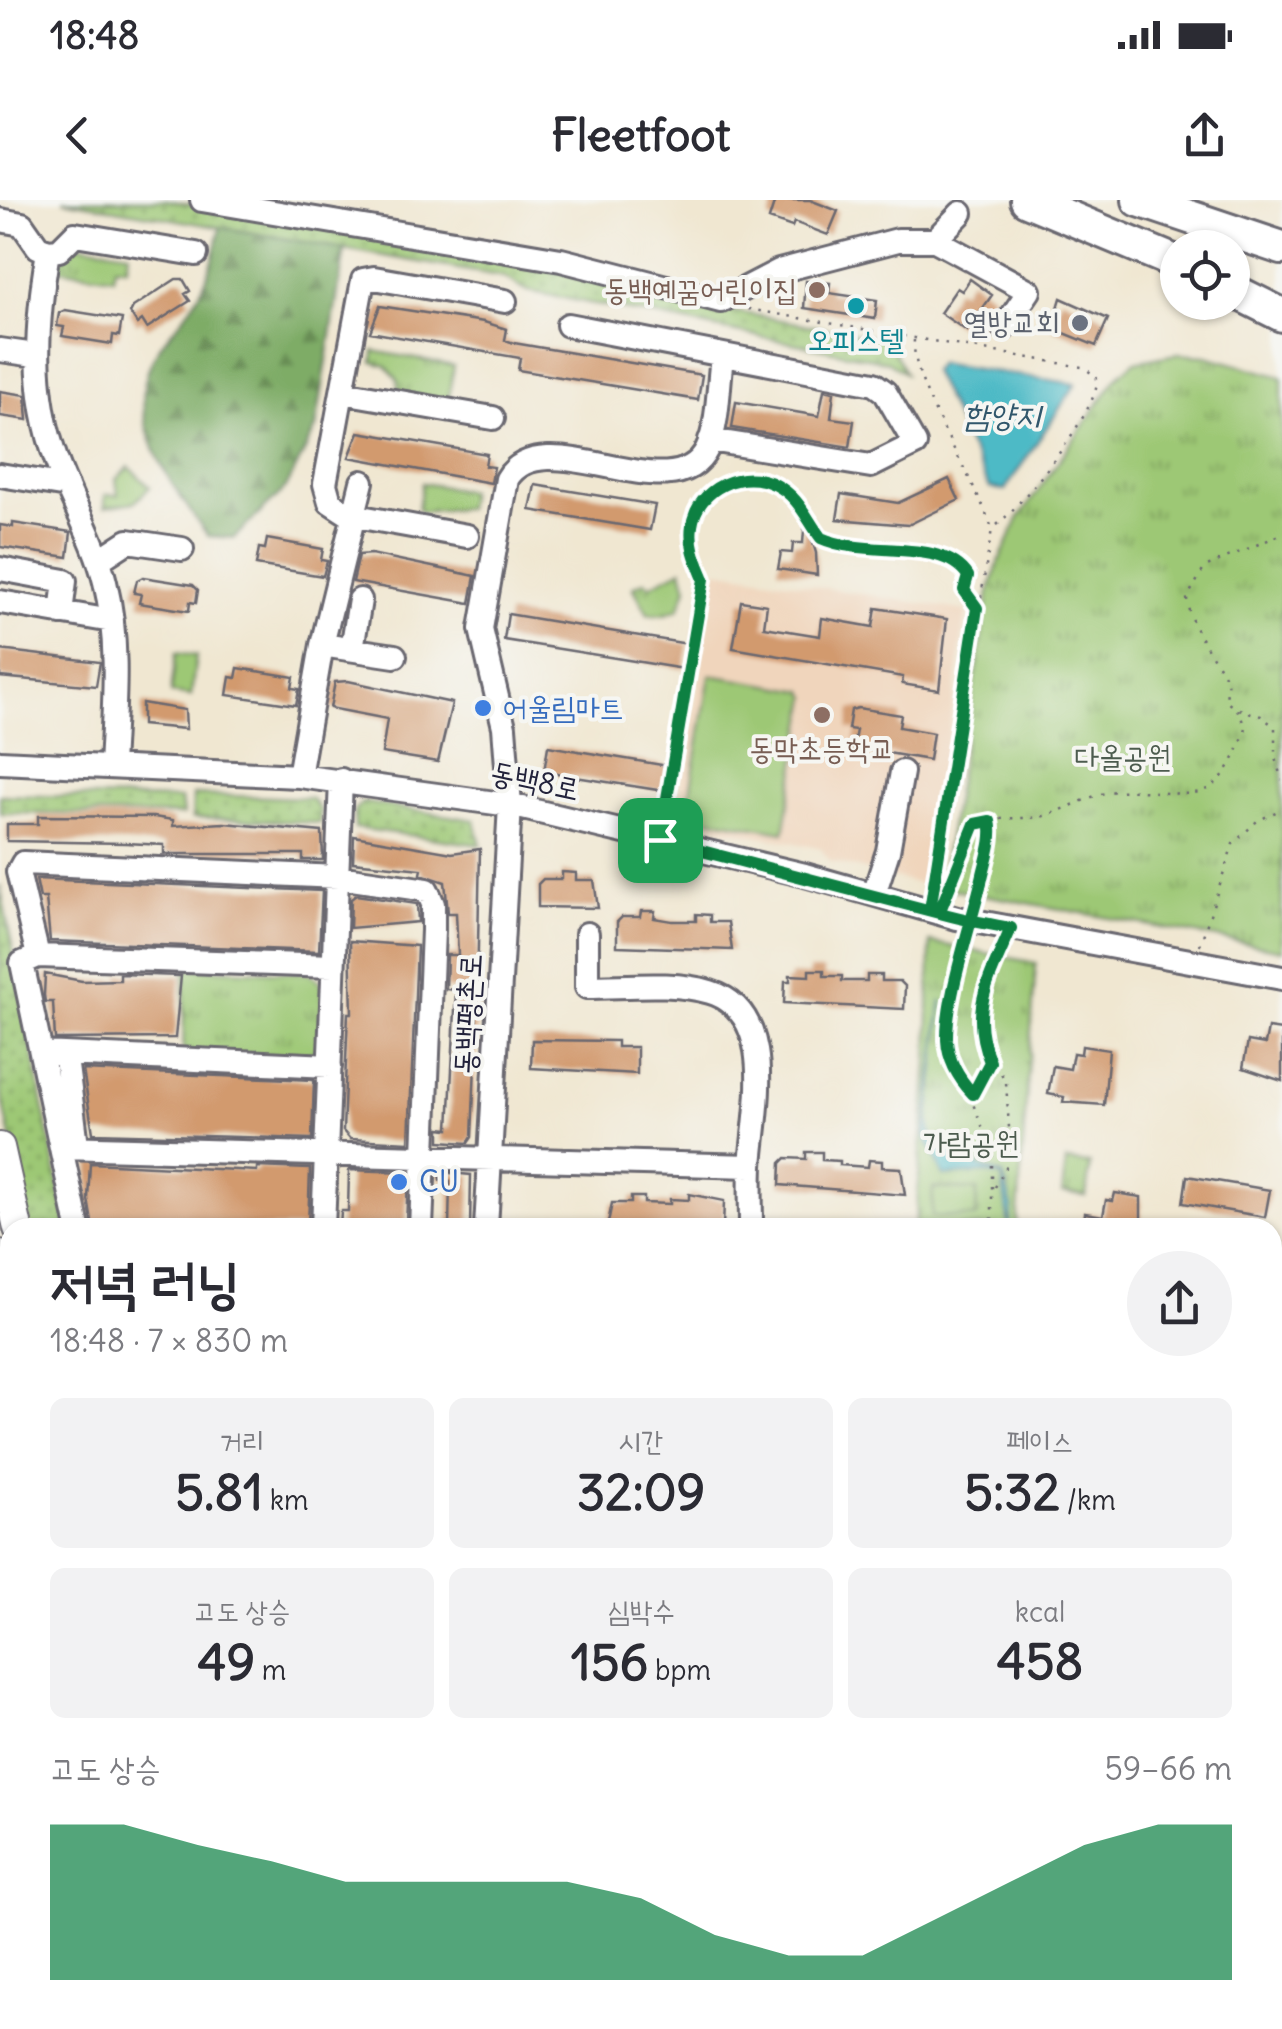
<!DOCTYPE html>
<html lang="ko">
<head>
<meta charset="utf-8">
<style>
  :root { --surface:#fff; --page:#f2f2f3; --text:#2b2b33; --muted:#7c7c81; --accent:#0b8043 }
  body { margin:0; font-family:Delius,"Poor Story",sans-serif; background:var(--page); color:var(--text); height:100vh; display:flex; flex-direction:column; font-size:38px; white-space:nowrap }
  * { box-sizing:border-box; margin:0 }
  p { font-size:32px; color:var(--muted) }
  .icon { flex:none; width:55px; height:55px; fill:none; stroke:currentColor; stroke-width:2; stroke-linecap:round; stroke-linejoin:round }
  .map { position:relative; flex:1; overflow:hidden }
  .sheet { position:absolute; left:0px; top:1018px; width:1282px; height:812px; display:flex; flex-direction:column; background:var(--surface); border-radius:30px 30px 0 0; box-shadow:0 2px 8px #0004 }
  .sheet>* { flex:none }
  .tools { position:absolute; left:1160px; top:30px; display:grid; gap:20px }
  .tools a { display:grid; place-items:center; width:90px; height:90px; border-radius:50%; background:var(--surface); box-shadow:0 2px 8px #0004; font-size:50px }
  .pin { position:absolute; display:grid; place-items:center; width:85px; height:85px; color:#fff; margin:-42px; border-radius:20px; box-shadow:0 5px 15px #0006 }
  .round { display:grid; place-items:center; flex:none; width:105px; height:105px; border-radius:52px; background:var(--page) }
  .summary { display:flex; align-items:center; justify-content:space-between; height:170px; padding:0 50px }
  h1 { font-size:55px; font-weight:700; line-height:75px }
  .stats { display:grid; grid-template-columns:repeat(3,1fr); gap:15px; height:170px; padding:10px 50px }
  .stats div { display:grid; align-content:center; border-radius:15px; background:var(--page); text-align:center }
  .stats b { font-size:50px; font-weight:700 }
  .stats small { font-size:28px; font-weight:400 }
  .stats p { font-size:28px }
  .chart { height:280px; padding:20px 50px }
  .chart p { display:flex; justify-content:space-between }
  .chart svg { width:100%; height:180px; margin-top:10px; fill:var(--accent); opacity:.7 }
  .status { display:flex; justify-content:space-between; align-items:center; height:70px; padding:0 50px; background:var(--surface); direction:ltr }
  .status svg { height:28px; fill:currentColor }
  header { display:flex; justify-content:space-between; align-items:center; height:130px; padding:0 50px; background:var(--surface); font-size:45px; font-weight:700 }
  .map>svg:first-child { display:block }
</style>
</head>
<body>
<div class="status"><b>18:48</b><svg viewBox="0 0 49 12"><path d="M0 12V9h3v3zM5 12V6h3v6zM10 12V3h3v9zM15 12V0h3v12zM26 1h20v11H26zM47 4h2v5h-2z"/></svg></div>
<header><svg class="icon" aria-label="back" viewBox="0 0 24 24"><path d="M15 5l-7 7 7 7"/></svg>Fleetfoot<svg class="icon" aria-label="share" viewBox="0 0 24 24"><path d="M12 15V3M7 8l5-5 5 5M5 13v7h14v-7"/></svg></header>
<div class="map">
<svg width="1282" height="1829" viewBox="0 0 1282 1829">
  <defs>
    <pattern id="grass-dots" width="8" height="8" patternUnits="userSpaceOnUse" patternTransform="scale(2.5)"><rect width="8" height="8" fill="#9dc875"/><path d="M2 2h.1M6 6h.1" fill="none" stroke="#80a261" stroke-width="1.8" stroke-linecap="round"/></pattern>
    <pattern id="forest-firs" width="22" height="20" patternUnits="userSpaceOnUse" patternTransform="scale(2.5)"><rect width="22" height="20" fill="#7eac66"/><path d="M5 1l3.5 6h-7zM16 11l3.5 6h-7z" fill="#678c55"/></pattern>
    <pattern id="park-tufts" width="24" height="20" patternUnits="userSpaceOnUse" patternTransform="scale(2.5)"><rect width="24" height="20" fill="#9dc875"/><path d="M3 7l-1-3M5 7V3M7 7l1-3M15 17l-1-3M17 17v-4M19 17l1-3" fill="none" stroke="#80a261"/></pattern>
  </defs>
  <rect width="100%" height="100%" fill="#f6f6f2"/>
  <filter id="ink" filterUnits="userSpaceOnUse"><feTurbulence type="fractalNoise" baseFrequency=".01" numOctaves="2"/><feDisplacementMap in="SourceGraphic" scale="20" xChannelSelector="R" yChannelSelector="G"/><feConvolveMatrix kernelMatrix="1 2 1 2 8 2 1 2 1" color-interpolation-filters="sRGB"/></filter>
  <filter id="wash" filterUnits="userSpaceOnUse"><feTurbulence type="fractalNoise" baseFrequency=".0048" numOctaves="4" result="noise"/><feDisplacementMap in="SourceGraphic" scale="40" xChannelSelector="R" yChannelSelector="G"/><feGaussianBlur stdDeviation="2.25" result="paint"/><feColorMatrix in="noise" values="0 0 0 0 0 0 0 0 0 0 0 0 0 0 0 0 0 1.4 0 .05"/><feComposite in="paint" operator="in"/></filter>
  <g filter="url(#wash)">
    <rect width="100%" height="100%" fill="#f0e7d1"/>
    <path fill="#f0d5bc" d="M717 370 966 411 927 686 830 661 820 648 676 619Z"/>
    <path fill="url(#grass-dots)" stroke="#607558" stroke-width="2.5" d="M63 0H165L541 63 716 108 889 140 905 173 888 162 528 91 504 77Z
      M0 595 181 599 183 615 0 613Z
      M193 595 311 598 320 610V623L192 618Z
      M363 602 475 620 481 645 355 628 354 610Z
      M0 685 67 1027H30L0 887Z"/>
    <path fill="url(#forest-firs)" stroke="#506750" stroke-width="2.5" d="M220 27 345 49 316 228 286 288 234 338 208 336C166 277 110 204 168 136 199 101 213 74 220 27Z
      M0 1617 10 1652V1721H0Z"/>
    <path fill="url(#park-tufts)" stroke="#607558" stroke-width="2.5" d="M78 44 129 52 127 67 115 66 113 77 58 69 60 60Z
      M374 151 454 166 448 202 398 193V180L386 166 373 162Z
      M1177 154 1206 156 1282 177V750L940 687 989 392 999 361 1019 318 1116 178 1134 162Z
      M129 267 150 287 135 302 105 307V295H118L116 279Z
      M422 283 469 291 466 308 422 312 418 309Z
      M682 369 687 388 679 409 663 415 648 414 633 387 645 381 649 386Z
      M930 742 1036 763 1017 1027 915 1028 928 859Z
      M185 768 310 773 323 785 321 846 306 857 183 854Z
      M1066 961 1090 964 1086 996 1062 993Z
      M691 1820H986L978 1829H683Z
      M1069 1820H1260L1272 1829H1080Z"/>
    <path fill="#9dc875" stroke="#607558" stroke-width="2.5" d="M176 453 196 456 191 496 171 493Z
      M710 475 804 491 808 497 784 632 686 615Z
      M933 988 977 990 976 1017 932 1016Z
      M828 1820H972L965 1829H840Z"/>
    <path fill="#4dbac6" stroke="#386e80" stroke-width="2.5" d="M938 163 1076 184 1005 290 990 288 932 171Z
      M942 800 929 920C931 949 942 946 966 951L978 966 1003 975 1012 1007 1009 1027 1002 977 985 973 944 976 925 935Z"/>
    <g id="blocks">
      <path fill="#d29a6e" d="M775 0H810L838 11 828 35 794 22 792 27 769 19Z
        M176 79H183L190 91 185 94 190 101 147 128 142 120 137 124 130 113 133 107Z
        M970 79 992 95 967 131 940 113 957 88 962 91Z
        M806 81 830 83 829 93 877 100 875 119 804 108Z
        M1061 98 1108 119 1096 146 1052 128Z
        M380 106 484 122 507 129 505 140 514 143 702 175 698 200 518 170 520 158 370 132Z
        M65 110 122 119 119 136 113 135 112 144 62 136 64 127 57 126 59 113Z
        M824 190 834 192 831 218 854 221 850 247 732 228 736 202 819 216Z
        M0 191 26 195 28 220 0 216Z
        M359 232 487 254 485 266 494 267 491 283 349 257Z
        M949 279 959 300 908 325 837 319 841 294 898 303Z
        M535 285 655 305 650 330 530 310Z
        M805 318 816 353 817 375 778 369 781 352 792 353 793 343H803Z
        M13 323 71 332 68 357 0 347V325L13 327Z
        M267 339 323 349 321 360 327 361 323 376 256 365 259 348 265 349Z
        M371 354 475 376 470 403 353 382 359 355Z
        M143 377 193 385 198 390 196 403 190 402 189 411 139 403 141 394 134 393 137 380Z
        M741 401 767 405 764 427 820 436 822 418 873 427 876 408 947 419 939 490 902 484 903 477 733 448Z
        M508 414 688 444 684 469 504 440Z
        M0 450 100 462 96 486 0 477Z
        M238 468 294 477 292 488 299 489 296 505 227 495 230 477 236 478Z
        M348 481 452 503 438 562 382 553 387 519 330 508 335 482Z
        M142 503 185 510 186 529 142 525Z
        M858 508 901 515 899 527 933 533 929 560 853 547 856 530 848 529 851 510Z
        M548 546 668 566 664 591 544 572Z
        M38 616 154 617 173 620V626L224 623 322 632 323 660H303V654H164V645L126 643 7 641V624H38Z
        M354 636 452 653 480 649 476 840 472 937 468 943 440 941V928L449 929 456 790 446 789 447 755H458L456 713H448L445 682 421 674 422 669 353 662Z
        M562 672 576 673V680H594L598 708 538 707V684L543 679H562Z
        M36 679 322 691 319 751 50 741 46 698H40Z
        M356 695 417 704 418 722 350 728 351 699Z
        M641 711H655L654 718 672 721H696V714L710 715V722H728L732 750 617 746V722L622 717H640Z
        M350 741 417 746 409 942 350 939 343 931 348 813H352Z
        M809 770H824V776H842V781H867V775H882V781H900L905 786 904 809 784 803 785 781H790V775L809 776Z
        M45 774 82 781 120 780V774L181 776 175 838 55 839 53 802H45L44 795Z
        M1268 828 1282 830V881L1243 868 1248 841 1265 844Z
        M532 840 617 841V847H637V874L531 868Z
        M1082 846 1109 850 1104 905 1063 902 1064 897 1048 894 1053 866 1070 869 1073 853 1081 854Z
        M83 870 314 880 312 939 93 933Z
        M806 952H822V960L840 961V965L868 967 869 960 882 961V967L901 968 905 995 780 985 781 963 786 958 806 959Z
        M90 963 257 971V967L310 969 308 1028H93L88 999Z
        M349 970 408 972 406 1028H340L341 1011H348Z
        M439 972 471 975 470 1028H449L450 981 440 980Z
        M1187 976 1270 990 1265 1017 1183 1003Z
        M1115 993 1141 997V1028H1083L1085 1013 1103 1016 1106 1000 1113 1001Z
        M689 994 724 1001 723 1027 607 1028 612 1003H631V997H644V1003L670 1004V999L689 1000Z"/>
    </g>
  </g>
  <g filter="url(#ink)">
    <use href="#blocks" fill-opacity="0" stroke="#6a6770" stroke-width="2.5"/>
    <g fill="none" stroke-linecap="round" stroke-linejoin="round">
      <g stroke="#6a6770" stroke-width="28">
        <path id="minor" d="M202 0 561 60 721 101 779 71 898 40H935L961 13
          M0 20 22 24 38 47 48 51C36 124 31 191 57 262 72 303 95 340 105 382 120 443 114 504 111 566
          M935 40 1029 91 1004 128
          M48 51 59 50 75 34 196 54
          M568 125 874 184 885 192 915 244 871 266 710 240
          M0 150 35 155
          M342 192 363 80 374 78 505 101
          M0 275 67 286
          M467 336 350 315 330 302 325 284 342 192 493 218
          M99 360 128 341 182 349
          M0 369 65 381 61 413
          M0 402 112 421
          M322 445 395 456
          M352 449 360 400
          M0 562 299 576 510 605 805 675 957 718 1282 778
          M299 576 322 445 362 282
          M874 694 888 651 902 572
          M587 734V787C626 787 672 781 710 792 780 813 754 915 751 966 750 986 751 1007 751 1028
          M38 756 18 672 23 663 338 677 427 690 433 704V730L421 1028
          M42 853 330 866
          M66 858 77 945
          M62 947 751 966
          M78 1028 22 763 38 756 333 766
          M323 1028 341 580
          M486 1028 510 605 504 527 481 429 507 279C543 218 674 316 707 249 719 224 718 185 722 157
          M1272 1266 1282 1247
          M1272 1319 1282 1323
          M4 1408 10 1431
          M639 1820 647 1829
          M1051 1820 1062 1829
          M524 1829 549 1820
          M996 1829 1004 1820"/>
      </g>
      <g stroke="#6a6770" stroke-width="32">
        <path id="major" d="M0 947 18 1028
          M0 1054 10 1101
          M0 1153 10 1201
          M0 1265 10 1304
          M127 1820 129 1829
          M169 1820 170 1829
          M201 1820 203 1829"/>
      </g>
      <g stroke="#6a6770" stroke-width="38">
        <path id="highway" d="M1027 0 1178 63
          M1139 0 1282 48
          M1232 90 1282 115"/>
      </g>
      <path stroke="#6a6770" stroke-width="2.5" stroke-dasharray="2.5 8" stroke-linecap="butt" d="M748 109 1082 167 1096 176C1108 199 1017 312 993 328
        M914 140C911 187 975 277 992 329L934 689
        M976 407 965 390 964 380 982 370
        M1239 509 1261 516 1275 527V558L1282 580
        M664 619 704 379C697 362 689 346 692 326 697 288 743 267 776 285 799 297 807 318 821 338 869 359 942 336 968 376
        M990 621C1010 616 1025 620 1044 616 1067 610 1094 592 1118 591 1189 588 1215 619 1246 528L1237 509 1228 503C1224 494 1230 487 1226 479 1214 453 1189 431 1187 398L1205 367 1282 334
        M947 694 975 624 990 621 983 672
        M1200 745 1233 644 1257 621 1282 609
        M964 755 947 841 992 950V1028
        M973 893 990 862
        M995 987 1007 966 1010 943 1006 882 993 859 990 862C970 813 984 792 1004 746
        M816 1820 827 1829
        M1130 1820 1141 1829
        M1204 1820 1215 1829
        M774 1829 781 1820"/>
      <use href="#minor" stroke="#fff" stroke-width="22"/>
      <use href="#major" stroke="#fff" stroke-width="28"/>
      <use href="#highway" stroke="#fff" stroke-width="32"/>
      <path stroke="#6a6770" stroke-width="2.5" stroke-dasharray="2.5 8" stroke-linecap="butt" d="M964 755 983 672"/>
    </g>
  </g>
  <g fill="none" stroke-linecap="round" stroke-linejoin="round" filter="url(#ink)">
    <g stroke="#fff" stroke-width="20">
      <path id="route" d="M660 640 939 713 975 624 990 621C994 637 987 657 983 674 973 720 946 795 947 840 948 861 959 879 973 894L990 862C968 808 990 779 1011 728 984 723 957 719 930 710L977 408 964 390 968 376C943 337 868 359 821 338 806 318 799 297 776 285 743 267 697 288 692 326 689 346 697 362 704 379L660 640"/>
    </g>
    <use href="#route" stroke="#0b8043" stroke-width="12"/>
  </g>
  <g fill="#8d6e63" stroke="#f6f6f2" stroke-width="4">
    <circle cx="817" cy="90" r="10"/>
    <circle cx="822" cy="515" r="10"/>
  </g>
  <circle fill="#0f9aa8" stroke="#f6f6f2" stroke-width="4" cx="856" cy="106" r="10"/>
  <circle fill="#6b7280" stroke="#f6f6f2" stroke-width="4" cx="1080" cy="123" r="10"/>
  <g fill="#3f7fe0" stroke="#f6f6f2" stroke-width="4">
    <circle cx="483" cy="508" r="10"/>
    <circle cx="399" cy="982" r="10"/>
  </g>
  <g text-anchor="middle" stroke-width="8" stroke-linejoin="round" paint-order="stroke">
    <g font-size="30" fill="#785e54" stroke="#f6f6f2" text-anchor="end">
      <text x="797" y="100">동백예꿈어린이집</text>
      <text x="822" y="559" text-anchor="middle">동막초등학교</text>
    </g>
    <g font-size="30" fill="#5b616d" stroke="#f6f6f2" text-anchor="end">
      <text x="1060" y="133">열방교회</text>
    </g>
    <g font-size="30" fill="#0d838f" stroke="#f6f6f2">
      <text x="856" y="150">오피스텔</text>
    </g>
    <g font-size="30" fill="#366cbe" stroke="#f6f6f2" text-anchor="start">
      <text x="503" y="518">어울림마트</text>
      <text x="419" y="992">CU</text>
    </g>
    <g font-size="30" fill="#4d5c4f" stroke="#f6f6f2">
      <text x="1123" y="567">다올공원</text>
      <text x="971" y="953">가람공원</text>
    </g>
    <g font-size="30" fill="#22223b" stroke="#f6f6f2">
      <text transform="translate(535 581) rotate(12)" y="10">동백8로</text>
      <text transform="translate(468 814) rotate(-87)" y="10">동백평촌로</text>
    </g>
    <g font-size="32" font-style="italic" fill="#31576c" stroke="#f6f6f2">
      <text x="1002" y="226">함양지</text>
    </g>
  </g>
</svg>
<div class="tools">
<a><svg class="icon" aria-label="locate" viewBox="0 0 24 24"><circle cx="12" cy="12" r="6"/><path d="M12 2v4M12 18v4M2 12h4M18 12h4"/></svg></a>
</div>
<div class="pin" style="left:660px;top:640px;background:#1e9e55"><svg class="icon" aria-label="arrive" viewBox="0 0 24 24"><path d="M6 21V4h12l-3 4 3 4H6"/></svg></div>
<section class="sheet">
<div class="summary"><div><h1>저녁 러닝</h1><p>18:48 · 7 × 830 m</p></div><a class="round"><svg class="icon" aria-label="share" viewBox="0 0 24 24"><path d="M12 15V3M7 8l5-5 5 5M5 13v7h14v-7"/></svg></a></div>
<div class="stats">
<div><p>거리</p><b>5.81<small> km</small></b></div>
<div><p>시간</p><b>32:09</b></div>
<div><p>페이스</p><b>5:32<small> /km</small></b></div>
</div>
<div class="stats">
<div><p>고도 상승</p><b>49<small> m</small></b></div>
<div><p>심박수</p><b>156<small> bpm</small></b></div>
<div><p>kcal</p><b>458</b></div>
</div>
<div class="chart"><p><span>고도 상승</span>59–66 m</p>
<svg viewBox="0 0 160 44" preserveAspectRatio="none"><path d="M0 44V6L10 6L20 11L30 15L40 20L50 20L60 20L70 20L80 24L90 33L100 38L110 38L120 29L130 20L140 11L150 6L160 6V44z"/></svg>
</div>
</section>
</div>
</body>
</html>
